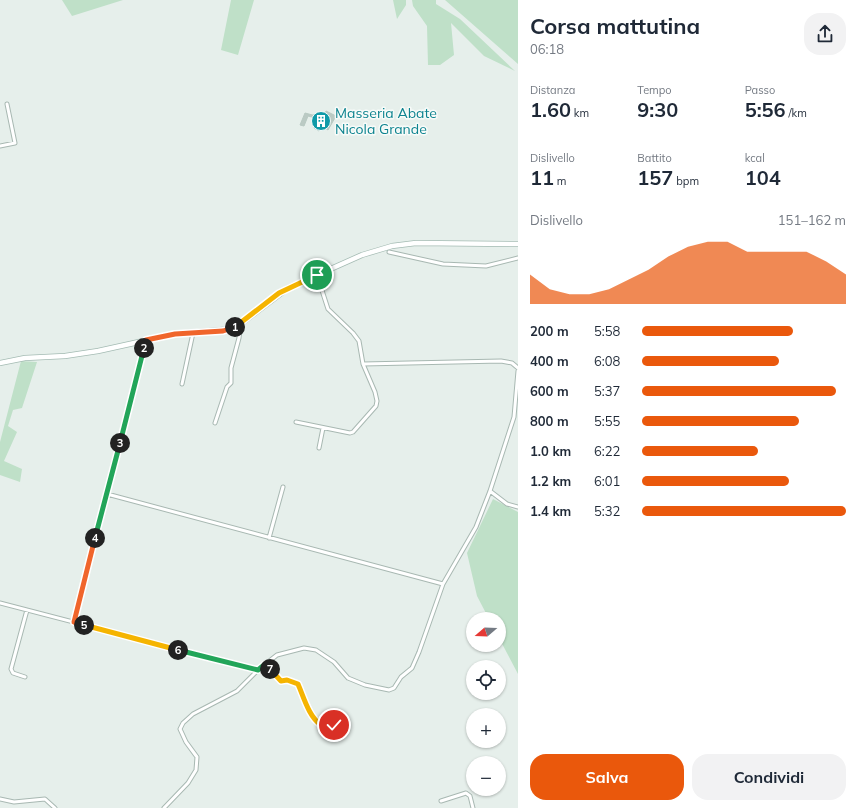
<!DOCTYPE html>
<html lang="it">
<head>
<meta charset="utf-8">
<style>
  :root { --surface:#fff; --page:#f2f2f3; --text:#1f2937; --muted:#747a83; --accent:#ea580c }
  body { margin:0; font-family:Mulish,sans-serif; background:var(--page); color:var(--text); height:100vh; display:flex; flex-direction:column; font-size:15px; white-space:nowrap }
  * { box-sizing:border-box; margin:0 }
  p { font-size:13px; color:var(--muted) }
  .icon { flex:none; width:22px; height:22px; fill:none; stroke:currentColor; stroke-width:2; stroke-linecap:round; stroke-linejoin:round }
  .map { position:relative; flex:1; overflow:hidden }
  .side { display:flex; flex-direction:column; background:var(--surface); width:340px }
  .side>* { flex:none }
  .needle { width:26px; rotate:251deg }
  .tools { position:absolute; left:466px; top:612px; display:grid; gap:8px }
  .tools a { display:grid; place-items:center; width:40px; height:40px; border-radius:50%; background:var(--surface); box-shadow:0 1px 3px #0004; font-size:20px }
  .pin { position:absolute; display:grid; place-items:center; width:34px; height:34px; color:#fff; margin:-17px; border:2px solid #fff; border-radius:50%; box-shadow:0 1px 4px #0007 }
  .km { position:absolute; width:20px; height:20px; margin:-10px; border-radius:50%; background:#222; color:#fff; font-size:11px; line-height:20px; text-align:center }
  .round { display:grid; place-items:center; flex:none; width:42px; height:42px; border-radius:16px; background:var(--page) }
  .overview { display:flex; align-items:center; justify-content:space-between; height:68px; padding:0 12px }
  h1 { font-size:22px; font-weight:700; line-height:30px }
  .metrics { display:grid; grid-template-columns:repeat(3,1fr); gap:6px; height:68px; padding:4px 12px }
  .metrics div { display:grid; align-content:center }
  .metrics b { font-size:20px; font-weight:700 }
  .metrics small { font-size:11px; font-weight:400 }
  .metrics p { font-size:11px }
  .chart { height:112px; padding:8px 12px }
  .chart p { display:flex; justify-content:space-between }
  .chart svg { width:100%; height:72px; margin-top:4px; fill:var(--accent); opacity:.7 }
  .primary-button { display:flex; gap:8px; margin-top:auto; padding:8px 12px }
  .primary-button a { flex:1; height:46px; border-radius:16px; background:var(--accent); color:#fff; font-size:16px; font-weight:700; line-height:46px; text-align:center }
  .primary-button a+a { background:var(--page); color:var(--text) }
  ul { padding:0 12px; list-style:none; font-size:13px }
  li { display:grid; grid-template-columns:64px 48px 1fr; align-items:center; height:30px }
  li i { height:10px; border-radius:5px; background:var(--accent) }
  main { display:flex; flex:1; min-height:0 }
  .map>svg:first-child { display:block }
</style>
</head>
<body>
<main>
<div class="map">
<svg width="518" height="808" viewBox="0 0 518 808">
  <rect width="100%" height="100%" fill="#e6efeb"/>
  <path fill="#bfe0c8" d="M62 0H123L72 16Z
    M231 0H254L238 55 221 50Z
    M393 0H406V5L397 19Z
    M412 0H436V4L460 19 515 71 484 56 451 23 454 55 440 65H428L427 26 413 6Z
    M445 0H518V64Z
    M21 361 37 362 22 408 13 410 8 426 17 432 4 461 22 469 20 482 0 475V442Z
    M493 499 518 512V674L499 638V619H489L477 596 467 553Z"/>
  <path fill="#bbcac4" stroke="#b8c9c2" d="M326 111 336 116 328 130 322 126 319 131 314 128 319 119 308 116 304 126 300 125 305 113 320 117 321 115 324 117Z"/>
  <g fill="none" stroke-linecap="round" stroke-linejoin="round">
    <g stroke="#a8b8b2" stroke-width="5">
      <path id="minor" d="M0 146 15 143 7 104
        M389 252 443 264 486 266 518 258
        M363 364 501 361 512 363 518 368
        M182 384 193 333
        M296 422 350 433 353 432 376 406 377 401 375 392 363 364 359 341 353 333 328 309 317 275
        M215 423 227 387 231 383V368L239 338 241 324
        M319 448 323 428
        M490 491 507 504 518 507
        M107 494 443 584
        M269 538 283 487
        M0 603 258 670
        M74 623 146 340
        M264 665 281 681 287 680 298 684C304 698 309 717 321 725L327 721 331 722 334 725
        M25 677 13 673 11 669 27 610
        M0 799 14 802 45 799 55 808
        M441 801 466 793 470 796 473 808
        M164 808 188 783 196 770 197 757 186 742 180 729 183 723 193 714 237 691 258 670 277 655 304 648 316 650 334 662 348 678 365 685 389 690 394 688 401 677 412 668 419 652 443 584 476 527 490 491 514 417 518 371"/>
    </g>
    <g stroke="#a4bbb3" stroke-width="6">
      <path id="secondary" d="M0 363 25 358 65 356 98 351 175 334 231 329 243 322 288 288 362 255 392 246 416 243 518 244"/>
    </g>
    <use href="#minor" stroke="#fff" stroke-width="3"/>
    <use href="#secondary" stroke="#fff" stroke-width="4.5"/>
  </g>
  <g fill="none" stroke-linecap="round" stroke-linejoin="round">
    <g stroke="#fff" stroke-width="8">
      <path id="split-1" d="M235 327 279 293 317 275"/>
    </g>
    <g stroke="#fff" stroke-width="8">
      <path id="split-2" d="M144 348 146 340 175 334 223 331 235 327"/>
    </g>
    <g stroke="#fff" stroke-width="8">
      <path id="split-3" d="M120 443 144 348"/>
    </g>
    <g stroke="#fff" stroke-width="8">
      <path id="split-4" d="M95 538 120 443"/>
    </g>
    <g stroke="#fff" stroke-width="8">
      <path id="split-5" d="M84 625 74 622 95 538"/>
    </g>
    <g stroke="#fff" stroke-width="8">
      <path id="split-6" d="M84 625 178 650"/>
    </g>
    <g stroke="#fff" stroke-width="8">
      <path id="split-7" d="M178 650 258 670 264 665 270 669"/>
    </g>
    <g stroke="#fff" stroke-width="8">
      <path id="split-8" d="M270 669 281 681 287 680 298 684C304 698 309 717 321 725L327 721 331 722 334 725"/>
    </g>
    <use href="#split-1" stroke="#f5b400" stroke-width="5"/>
    <use href="#split-2" stroke="#f0652b" stroke-width="5"/>
    <use href="#split-3" stroke="#22a559" stroke-width="5"/>
    <use href="#split-4" stroke="#22a559" stroke-width="5"/>
    <use href="#split-5" stroke="#f0652b" stroke-width="5"/>
    <use href="#split-6" stroke="#f5b400" stroke-width="5"/>
    <use href="#split-7" stroke="#22a559" stroke-width="5"/>
    <use href="#split-8" stroke="#f5b400" stroke-width="5"/>
  </g>
  <defs>
    <g id="building-disc" transform="scale(1)"><circle r="9.5" fill="#0f9aa8" stroke="#f7fbf9"/><path d="M-4-6H4V6H1V3H-1V6H-4ZM-2.5-4.3h1.7v1.8h-1.7ZM.8-4.3h1.7v1.8H.8ZM-2.5-1h1.7V.8h-1.7ZM.8-1h1.7V.8H.8Z" fill="#fff"/></g>
  </defs>
  <g fill-rule="evenodd">
    <use href="#building-disc" x="321" y="121"/>
  </g>
  <g text-anchor="middle" stroke-width="3" stroke-linejoin="round" paint-order="stroke">
    <g font-size="14" fill="#0d838f" stroke="#f7fbf9" text-anchor="start">
      <text x="335" y="118">Masseria Abate<tspan x="335" dy="16">Nicola Grande</tspan></text>
    </g>
  </g>
</svg>
<div class="tools">
<a><svg class="needle" viewBox="-14 -14 28 28"><path d="M0-13l5 13h-10z" fill="#e53935"/><path d="M0 13l5-13h-10z" fill="#747a83"/></svg></a>
<a><svg class="icon" aria-label="locate" viewBox="0 0 24 24"><circle cx="12" cy="12" r="6"/><path d="M12 2v4M12 18v4M2 12h4M18 12h4"/></svg></a>
<a>+</a>
<a>−</a>
</div>
<div class="pin" style="left:317px;top:275px;background:#1e9e55"><svg class="icon" aria-label="arrive" viewBox="0 0 24 24"><path d="M6 21V4h12l-3 4 3 4H6"/></svg></div>
<div class="pin" style="left:334px;top:725px;background:#d93025"><svg class="icon" aria-label="check" viewBox="0 0 24 24"><path d="M5 12l5 5 9-10"/></svg></div>
<b class="km" style="left:235px;top:327px">1</b>
<b class="km" style="left:144px;top:348px">2</b>
<b class="km" style="left:120px;top:443px">3</b>
<b class="km" style="left:95px;top:538px">4</b>
<b class="km" style="left:84px;top:625px">5</b>
<b class="km" style="left:178px;top:650px">6</b>
<b class="km" style="left:270px;top:669px">7</b>
</div>
<section class="side">
<div class="overview"><div><h1>Corsa mattutina</h1><p>06:18</p></div><a class="round"><svg class="icon" aria-label="share" viewBox="0 0 24 24"><path d="M12 15V3M7 8l5-5 5 5M5 13v7h14v-7"/></svg></a></div>
<div class="metrics">
<div><p>Distanza</p><b>1.60<small> km</small></b></div>
<div><p>Tempo</p><b>9:30</b></div>
<div><p>Passo</p><b>5:56<small> /km</small></b></div>
</div>
<div class="metrics">
<div><p>Dislivello</p><b>11<small> m</small></b></div>
<div><p>Battito</p><b>157<small> bpm</small></b></div>
<div><p>kcal</p><b>104</b></div>
</div>
<div class="chart"><p><span>Dislivello</span>151–162 m</p>
<svg viewBox="0 0 160 44" preserveAspectRatio="none"><path d="M0 44V26L10 35L20 38L30 38L40 35L50 29L60 23L70 15L80 9L90 6L100 6L110 12L120 12L130 12L140 12L150 18L160 26V44z"/></svg>
</div>
<ul>
<li><b>200 m</b>5:58<i style="width:74%"></i></li>
<li><b>400 m</b>6:08<i style="width:67%"></i></li>
<li><b>600 m</b>5:37<i style="width:95%"></i></li>
<li><b>800 m</b>5:55<i style="width:77%"></i></li>
<li><b>1.0 km</b>6:22<i style="width:57%"></i></li>
<li><b>1.2 km</b>6:01<i style="width:72%"></i></li>
<li><b>1.4 km</b>5:32<i style="width:100%"></i></li>
</ul>
<div class="primary-button"><a>Salva</a><a>Condividi</a></div>
</section>
</main>
</body>
</html>
